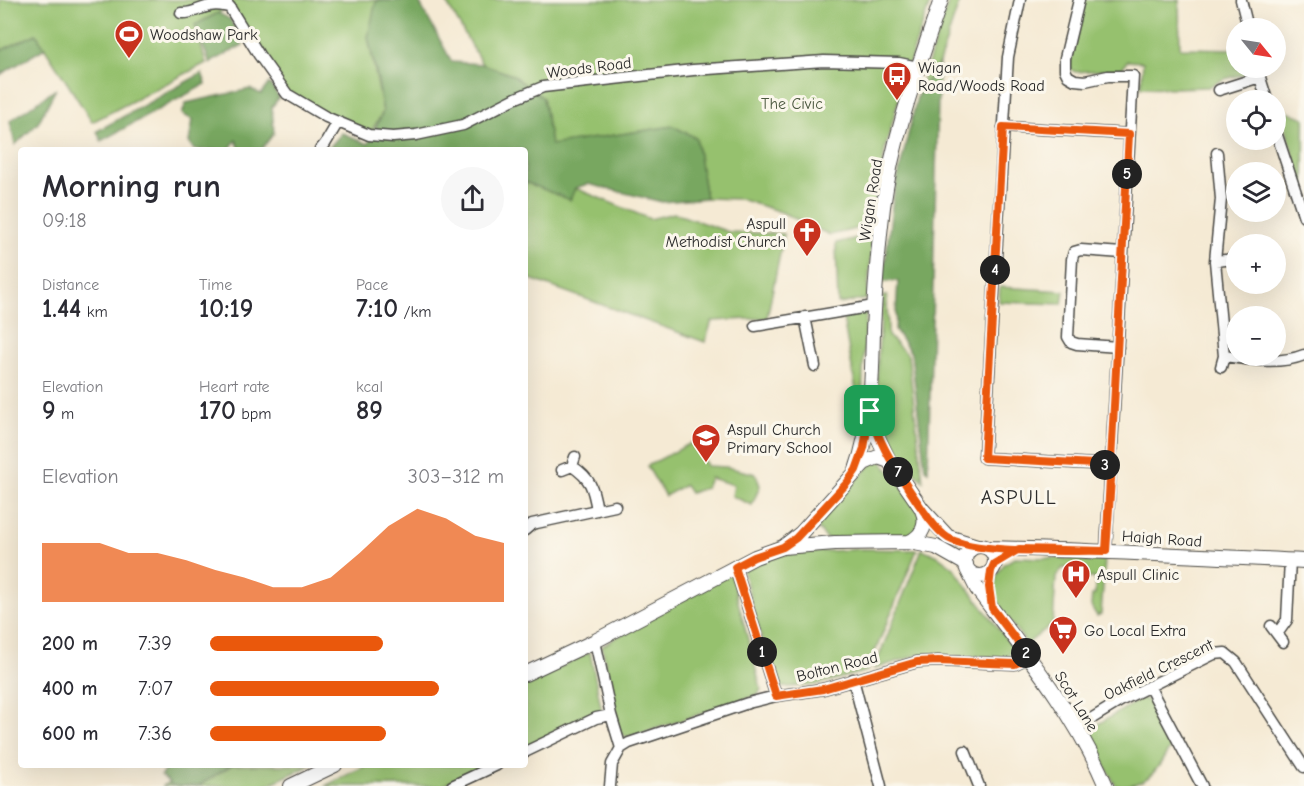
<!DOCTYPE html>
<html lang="en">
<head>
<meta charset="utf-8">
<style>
  :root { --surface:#fff; --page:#f7f7f7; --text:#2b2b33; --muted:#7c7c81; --accent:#ea580c }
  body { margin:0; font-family:"Comic Neue",sans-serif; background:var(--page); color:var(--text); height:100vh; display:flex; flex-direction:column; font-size:22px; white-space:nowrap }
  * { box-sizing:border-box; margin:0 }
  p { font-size:20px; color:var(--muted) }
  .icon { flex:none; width:33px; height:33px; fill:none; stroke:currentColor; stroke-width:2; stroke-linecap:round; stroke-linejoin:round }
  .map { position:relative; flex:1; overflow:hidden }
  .sheet { position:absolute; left:18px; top:147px; width:510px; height:621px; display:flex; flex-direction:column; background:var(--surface); border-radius:6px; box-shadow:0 6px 24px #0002 }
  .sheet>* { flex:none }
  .needle { width:39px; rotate:120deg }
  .buttons { position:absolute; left:1226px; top:18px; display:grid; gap:12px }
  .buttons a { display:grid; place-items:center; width:60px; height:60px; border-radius:50%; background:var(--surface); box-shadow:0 6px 24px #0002; font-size:30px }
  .pin { position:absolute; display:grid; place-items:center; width:51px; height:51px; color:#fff; margin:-26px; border-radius:12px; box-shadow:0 3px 9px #0006 }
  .km { position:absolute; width:30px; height:30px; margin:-15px; border-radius:50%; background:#222; color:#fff; font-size:16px; line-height:30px; text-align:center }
  .round { display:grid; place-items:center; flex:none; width:63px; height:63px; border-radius:32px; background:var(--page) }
  .head { display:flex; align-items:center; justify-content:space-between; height:102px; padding:0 24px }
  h1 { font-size:33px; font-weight:700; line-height:45px }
  .figures { display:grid; grid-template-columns:repeat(3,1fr); gap:9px; height:102px; padding:6px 24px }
  .figures div { display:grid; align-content:center }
  .figures b { font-size:26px; font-weight:700 }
  .figures small { font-size:16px; font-weight:400 }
  .figures p { font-size:16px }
  .chart { height:168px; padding:12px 24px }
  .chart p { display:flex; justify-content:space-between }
  .chart svg { width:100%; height:108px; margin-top:6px; fill:var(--accent); opacity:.7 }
  ul { padding:0 24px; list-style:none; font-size:20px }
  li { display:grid; grid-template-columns:96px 72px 1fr; align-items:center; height:45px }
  li i { height:15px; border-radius:8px; background:var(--accent) }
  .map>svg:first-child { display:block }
</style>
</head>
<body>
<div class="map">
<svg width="1304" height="786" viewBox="0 0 1304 786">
  <rect width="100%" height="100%" fill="#fbf7ec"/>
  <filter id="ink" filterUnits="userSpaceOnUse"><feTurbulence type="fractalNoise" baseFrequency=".0167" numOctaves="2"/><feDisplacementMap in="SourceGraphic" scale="12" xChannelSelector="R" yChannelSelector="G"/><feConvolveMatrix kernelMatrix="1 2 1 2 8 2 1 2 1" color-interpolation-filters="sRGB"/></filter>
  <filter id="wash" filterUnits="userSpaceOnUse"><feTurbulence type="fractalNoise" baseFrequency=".008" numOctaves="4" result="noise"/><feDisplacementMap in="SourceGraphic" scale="24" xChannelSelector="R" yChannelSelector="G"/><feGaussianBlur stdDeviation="1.35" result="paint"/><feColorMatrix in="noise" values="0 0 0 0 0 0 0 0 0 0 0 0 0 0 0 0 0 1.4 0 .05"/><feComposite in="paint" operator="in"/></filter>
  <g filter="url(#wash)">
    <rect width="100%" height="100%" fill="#f5ead4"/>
    <path fill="#96c16e" stroke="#60764c" stroke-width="1.5" d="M0 0H389L368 37 383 112 369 135 287 94 229 7 195 25 206 63 92 122 36 34 0 51Z
      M445 0H931L906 72 885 149 873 225 830 235 781 212 740 199 706 198 696 138 673 126 551 145 543 98 512 75 482 64Z
      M949 0H960L939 63 917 97Z
      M1086 0H1179L1180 48 1236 49V68H1251V70L1246 74 1224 79 1208 87 1175 88 1141 87 1143 62 1127 61 1122 69 1075 72 1069 68Z
      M1280 108 1304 118V192Z
      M525 182 570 199 575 188 650 219 674 213 729 232 784 234 767 318 712 321 705 342 525 277Z
      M873 234 867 299 838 304 836 243Z
      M1000 287 1064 291 1062 304 999 302Z
      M883 296H887L888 336 908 355 923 481C911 468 895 455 886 439 869 408 881 333 883 296Z
      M866 311 862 396 856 390 843 318Z
      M695 441 707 466 726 467 756 474 760 486 752 505 732 496 734 485 710 478 706 488 690 493 685 485 665 496 647 466Z
      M878 457 921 509 920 535 827 539 818 529 816 523Z
      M861 549 917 550 867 671 815 685 775 688 742 567 782 554Z
      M922 549 938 556 953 567 1013 648 1008 657 918 655 874 669Z
      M1016 557 1105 560 1101 614 1097 616 1091 606 1092 595H1095V578H1084V569L1063 568 1056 577 1053 623 1027 644 995 602 994 588 997 575 1004 564Z
      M730 571 761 689 758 695 637 735 626 737 619 732 602 646 699 588Z
      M590 652 602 712 525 748V685Z
      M1142 698 1150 702 1173 743C1156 770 1152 786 1116 786L1091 739 1090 729Z
      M205 765H311L265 786H162Z
      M367 765H487L441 786H325Z"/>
    <path fill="#78a761" stroke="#526946" stroke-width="1.5" d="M418 0 452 62 482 64 512 75 543 98 551 145 673 126 696 138 706 198 662 202 588 184 575 188 570 200 525 182V150H327L342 133 368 144 383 112 378 81 368 37 376 1Z
      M218 13 230 19 243 45 210 63 195 25Z
      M36 34 45 48 0 75V51Z
      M939 63 928 471 925 469 911 353 895 330 898 281 883 282 893 198 917 97Z
      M202 73 206 84 101 141 97 131Z
      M269 83 279 97 272 107 274 133 261 150H240L236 140 229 150H194L189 142 193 120 182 114 186 103 250 89 261 94Z
      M56 89 38 123 15 145 10 121Z
      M169 765H232L198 786H173L161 775Z"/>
  </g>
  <g filter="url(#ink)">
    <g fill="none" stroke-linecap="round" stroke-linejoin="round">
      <g stroke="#494844" stroke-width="13">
        <path id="street" d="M225 0 259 55 287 94 326 117 369 135 393 137 416 135 463 125 516 98 543 87 693 70 824 61 899 63 918 67
          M1020 0 1008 57 984 458 1111 465
          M1079 0 1065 58V70L1068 76 1075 80 1085 81 1108 76H1133L1106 551
          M1241 0 1248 28
          M181 13C193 14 199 8 210 6 217 4 223 6 230 7
          M1257 68 1267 100
          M1219 90 1260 77
          M1003 127 1129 134
          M1275 129 1304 217
          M320 150 325 144 338 122
          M1217 153 1221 199 1215 261 1224 356 1221 367
          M1215 261 1236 259
          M805 317 815 366
          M755 326 874 306
          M1118 347 1077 344 1071 342 1068 337 1072 259 1074 252 1081 250 1122 253
          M1224 356C1249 360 1279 365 1304 355
          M572 466C591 479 593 487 597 510
          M562 470 572 466 575 457
          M525 530 532 524 615 506
          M735 567 776 696
          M1271 626 1283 642
          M1277 634 1287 620 1290 560
          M595 641 611 715
          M853 679 881 786
          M1149 686 1202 786
          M1076 728 1122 700 1214 654 1225 653 1236 662 1304 767
          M965 751 979 786
          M525 752 596 718 611 715 621 748 629 743 748 703 776 696 823 689 917 662 938 661 1015 664 1029 657
          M452 786 497 765
          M610 786 612 764 621 748"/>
      </g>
      <g stroke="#494844" stroke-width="16">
        <path id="secondary" d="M872 416 878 438 889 461 922 509 948 537 977 546
          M856 470C872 424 872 378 873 330 875 289 878 248 883 207 893 136 918 68 941 0
          M909 542C923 536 928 523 922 510
          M965 561a15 15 0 1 1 30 0a15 15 0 1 1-30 0Z
          M783 547 801 533 864 463 878 457 889 461
          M987 548C1093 550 1199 556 1304 561
          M967 569 977 589C1024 651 1076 714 1106 786
          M525 674 595 641 755 557 783 547 835 543 909 542 936 547 966 564
          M291 786 335 765"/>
      </g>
      <use href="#street" stroke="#fff" stroke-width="10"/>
      <use href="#secondary" stroke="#fff" stroke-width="14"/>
    </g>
  </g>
  <g fill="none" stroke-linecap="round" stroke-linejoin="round" filter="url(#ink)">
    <g stroke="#fff" stroke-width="12">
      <path id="route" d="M870 411 864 448 856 470 847 483 796 538 783 547 754 557 735 567 776 696 823 689 917 662 938 661 1015 664 1029 657 992 608 989 587 991 571 994 564 1019 549 1106 551 1112 465 984 458 1003 127 1129 134 1106 551C1069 550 978 555 948 538 934 529 918 503 908 488 891 461 879 443 870 411"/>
    </g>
    <use href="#route" stroke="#ea580c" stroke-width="8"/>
  </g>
  <defs>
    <g id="stadium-pin" transform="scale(1.5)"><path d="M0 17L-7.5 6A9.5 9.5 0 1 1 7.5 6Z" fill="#c8321e" stroke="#fbf7ec"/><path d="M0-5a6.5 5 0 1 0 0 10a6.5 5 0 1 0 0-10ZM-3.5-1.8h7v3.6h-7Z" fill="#fff"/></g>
    <g id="bus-pin" transform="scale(1.5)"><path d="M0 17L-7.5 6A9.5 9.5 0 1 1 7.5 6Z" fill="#c8321e" stroke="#fbf7ec"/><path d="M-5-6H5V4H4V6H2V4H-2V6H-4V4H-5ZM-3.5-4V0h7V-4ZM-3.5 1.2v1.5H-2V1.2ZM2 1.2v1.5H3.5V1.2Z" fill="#fff"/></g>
    <g id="church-pin" transform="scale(1.5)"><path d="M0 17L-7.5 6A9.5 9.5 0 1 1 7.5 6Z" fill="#c8321e" stroke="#fbf7ec"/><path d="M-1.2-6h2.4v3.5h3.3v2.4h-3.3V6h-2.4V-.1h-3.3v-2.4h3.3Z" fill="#fff"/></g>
    <g id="school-pin" transform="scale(1.5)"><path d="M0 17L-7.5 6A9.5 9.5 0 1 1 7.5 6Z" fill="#c8321e" stroke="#fbf7ec"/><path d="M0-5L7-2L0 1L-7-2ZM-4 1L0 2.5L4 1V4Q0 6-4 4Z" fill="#fff"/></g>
    <g id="hospital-pin" transform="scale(1.5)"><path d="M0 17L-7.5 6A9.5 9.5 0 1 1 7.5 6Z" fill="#c8321e" stroke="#fbf7ec"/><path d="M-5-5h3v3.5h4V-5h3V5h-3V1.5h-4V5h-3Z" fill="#fff"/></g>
    <g id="supermarket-pin" transform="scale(1.5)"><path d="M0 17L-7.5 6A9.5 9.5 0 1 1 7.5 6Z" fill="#c8321e" stroke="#fbf7ec"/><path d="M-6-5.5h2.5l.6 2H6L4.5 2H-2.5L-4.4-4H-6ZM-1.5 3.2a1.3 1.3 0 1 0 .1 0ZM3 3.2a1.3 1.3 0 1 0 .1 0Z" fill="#fff"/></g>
  </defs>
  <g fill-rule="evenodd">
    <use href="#stadium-pin" x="129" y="34"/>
    <use href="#bus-pin" x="897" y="76"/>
    <use href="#church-pin" x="807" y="232"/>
    <use href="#school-pin" x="706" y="438"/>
    <use href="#hospital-pin" x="1076" y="574"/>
    <use href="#supermarket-pin" x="1063" y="630"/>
  </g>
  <g text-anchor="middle" stroke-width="6" stroke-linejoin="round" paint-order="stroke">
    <g font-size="16" fill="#2b2b2b" stroke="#fbf7ec" text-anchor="start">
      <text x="150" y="40">Woodshaw Park</text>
      <text x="918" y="73">Wigan<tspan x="918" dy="18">Road/Woods Road</tspan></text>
      <text x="786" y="229" text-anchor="end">Aspull<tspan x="786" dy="18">Methodist Church</tspan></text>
      <text x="727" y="435">Aspull Church<tspan x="727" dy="18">Primary School</tspan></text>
      <text x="1097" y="580">Aspull Clinic</text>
      <text x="1084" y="636">Go Local Extra</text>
    </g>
    <g font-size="16" fill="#2b2b2b" stroke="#fbf7ec">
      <text transform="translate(589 67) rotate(-7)" y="6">Woods Road</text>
      <text transform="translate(870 200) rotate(-81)" y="6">Wigan Road</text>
      <text transform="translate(1162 538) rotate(4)" y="6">Haigh Road</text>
      <text transform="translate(837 666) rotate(-14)" y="6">Bolton Road</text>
      <text transform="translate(1158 669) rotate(-26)" y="6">Oakfield Crescent</text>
      <text transform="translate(1077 701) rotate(58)" y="6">Scot Lane</text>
    </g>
    <g font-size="16" fill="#4b583f" stroke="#fbf7ec">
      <text x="792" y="109">The Civic</text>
    </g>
    <g font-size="20" letter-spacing="1.5" fill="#2b2b2b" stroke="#fbf7ec">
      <text x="1019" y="504">ASPULL</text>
    </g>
  </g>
</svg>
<div class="buttons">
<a><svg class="needle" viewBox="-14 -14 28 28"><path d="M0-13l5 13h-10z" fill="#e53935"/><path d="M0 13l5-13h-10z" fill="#7c7c81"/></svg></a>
<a><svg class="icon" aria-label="locate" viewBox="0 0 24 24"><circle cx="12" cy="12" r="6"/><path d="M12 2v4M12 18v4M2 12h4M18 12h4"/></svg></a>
<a><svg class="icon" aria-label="layers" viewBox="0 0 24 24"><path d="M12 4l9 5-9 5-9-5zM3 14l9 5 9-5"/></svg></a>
<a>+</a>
<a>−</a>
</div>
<div class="pin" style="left:870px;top:411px;background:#1e9e55"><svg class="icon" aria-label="arrive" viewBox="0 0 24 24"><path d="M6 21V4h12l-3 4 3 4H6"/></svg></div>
<b class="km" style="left:762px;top:652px">1</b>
<b class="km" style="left:1026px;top:653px">2</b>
<b class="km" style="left:1105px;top:465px">3</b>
<b class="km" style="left:995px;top:270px">4</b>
<b class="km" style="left:1127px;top:174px">5</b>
<b class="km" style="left:898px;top:472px">7</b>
<section class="sheet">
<div class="head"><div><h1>Morning run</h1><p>09:18</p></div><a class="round"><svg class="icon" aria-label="share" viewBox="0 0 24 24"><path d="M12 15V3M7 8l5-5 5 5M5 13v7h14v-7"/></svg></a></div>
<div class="figures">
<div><p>Distance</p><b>1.44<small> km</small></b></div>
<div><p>Time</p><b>10:19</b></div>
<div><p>Pace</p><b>7:10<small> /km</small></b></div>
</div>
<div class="figures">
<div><p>Elevation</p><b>9<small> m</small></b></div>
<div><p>Heart rate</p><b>170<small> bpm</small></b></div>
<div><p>kcal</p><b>89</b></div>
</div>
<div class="chart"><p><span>Elevation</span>303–312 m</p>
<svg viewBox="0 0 160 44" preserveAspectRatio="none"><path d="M0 44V20L10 20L20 20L30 24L40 24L50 27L60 31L70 34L80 38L90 38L100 34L110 24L120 13L130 6L140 10L150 17L160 20V44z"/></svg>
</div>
<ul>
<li><b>200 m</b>7:39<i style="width:59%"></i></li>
<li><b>400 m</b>7:07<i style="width:78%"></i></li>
<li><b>600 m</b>7:36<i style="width:60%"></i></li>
</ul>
</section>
</div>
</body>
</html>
